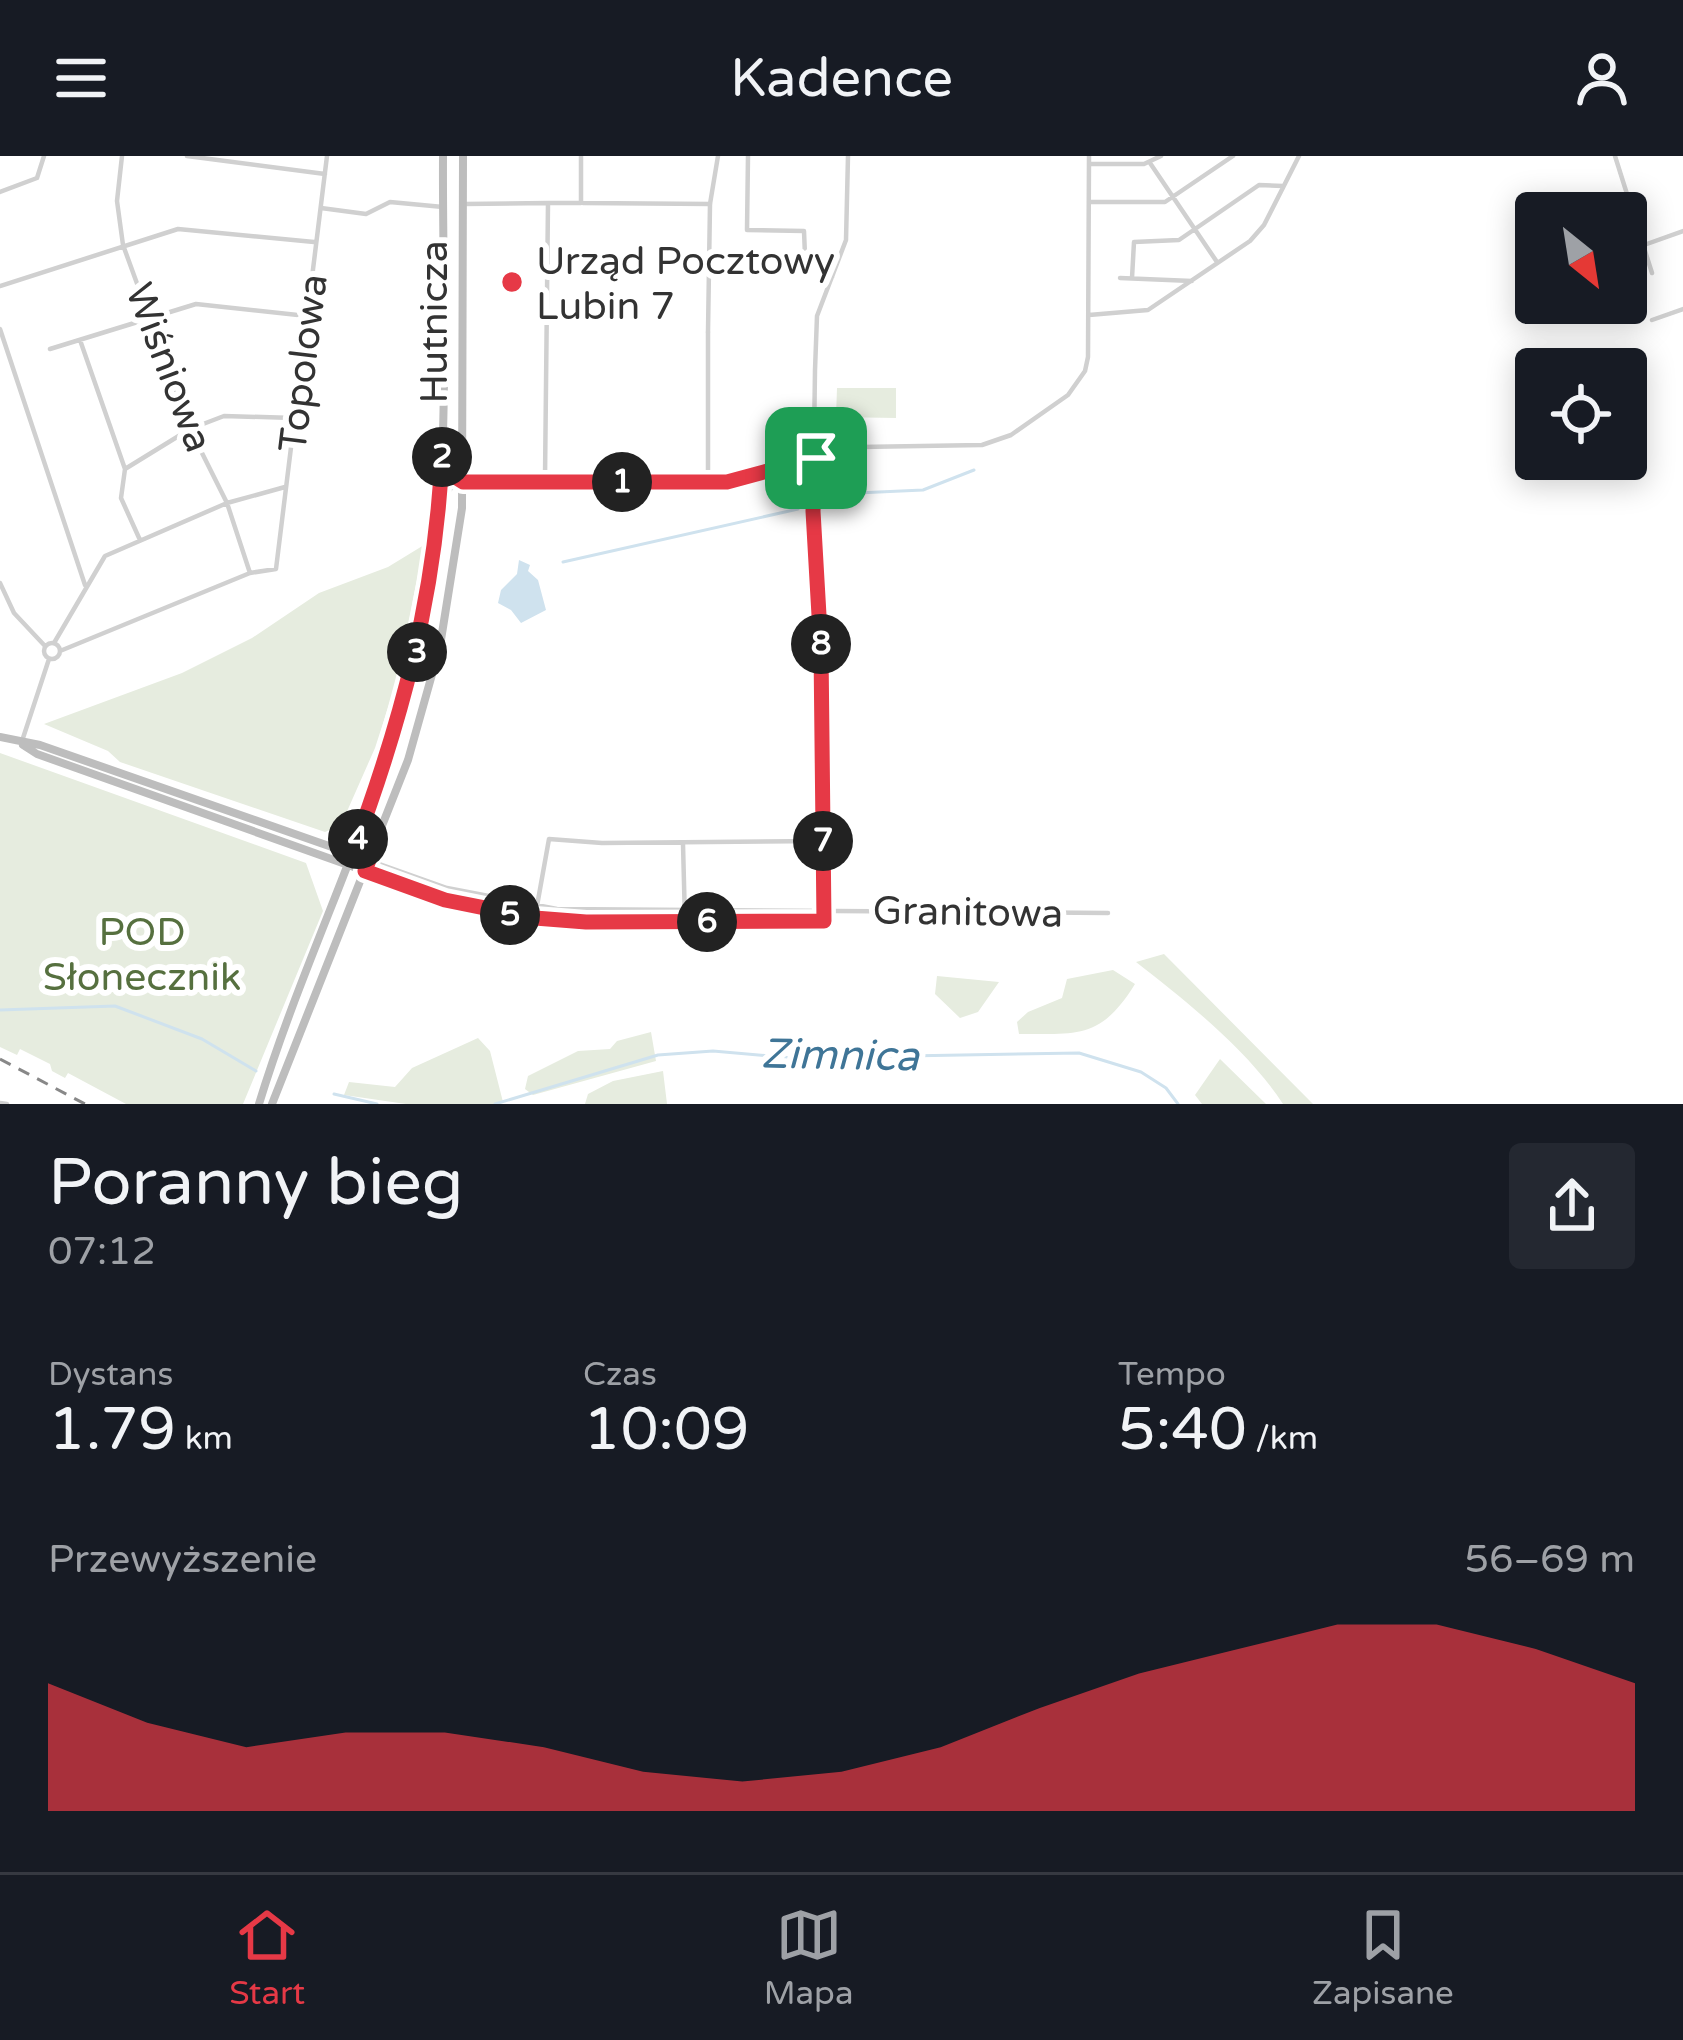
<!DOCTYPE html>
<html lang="pl">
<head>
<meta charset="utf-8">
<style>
  :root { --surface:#171b24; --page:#242831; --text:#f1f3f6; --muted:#9ea1a6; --line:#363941; --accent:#e63946 }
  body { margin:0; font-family:"Varela Round",sans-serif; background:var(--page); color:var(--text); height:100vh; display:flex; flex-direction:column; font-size:45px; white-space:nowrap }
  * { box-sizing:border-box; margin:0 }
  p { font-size:39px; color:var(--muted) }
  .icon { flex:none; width:66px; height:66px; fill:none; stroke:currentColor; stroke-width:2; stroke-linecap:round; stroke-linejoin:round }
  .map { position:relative; height:948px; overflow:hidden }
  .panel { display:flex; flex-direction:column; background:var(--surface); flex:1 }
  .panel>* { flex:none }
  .needle { width:78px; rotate:150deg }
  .buttons { position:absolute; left:1515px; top:36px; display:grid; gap:24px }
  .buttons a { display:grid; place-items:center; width:132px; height:132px; border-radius:12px; background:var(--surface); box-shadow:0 6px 30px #0003; font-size:60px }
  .pin { position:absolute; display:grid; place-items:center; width:102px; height:102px; color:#fff; margin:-51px; border-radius:24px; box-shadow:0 6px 18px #0006 }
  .km { position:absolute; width:60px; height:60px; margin:-30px; border-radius:50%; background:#222; color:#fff; font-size:33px; line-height:60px; text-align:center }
  .round { display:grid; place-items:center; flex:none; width:126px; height:126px; border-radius:12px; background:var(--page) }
  .overview { display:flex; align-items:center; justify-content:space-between; height:204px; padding:0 48px }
  h1 { font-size:66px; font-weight:600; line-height:90px }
  .figures { display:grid; grid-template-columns:repeat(3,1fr); gap:18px; height:204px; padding:12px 48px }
  .figures div { display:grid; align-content:center }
  .figures b { font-size:60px; font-weight:600 }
  .figures small { font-size:33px; font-weight:400 }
  .figures p { font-size:33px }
  .chart { height:336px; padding:24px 48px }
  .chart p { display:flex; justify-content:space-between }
  .chart svg { width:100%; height:216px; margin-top:12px; fill:var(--accent); opacity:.7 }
  header { display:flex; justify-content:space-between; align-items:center; height:156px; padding:0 48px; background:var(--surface); font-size:54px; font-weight:600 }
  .tabs { display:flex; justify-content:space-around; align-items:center; height:168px; border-top:3px solid var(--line); background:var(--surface); font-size:33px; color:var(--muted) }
  .tabs a { display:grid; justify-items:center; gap:6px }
  .tabs .active { color:var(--accent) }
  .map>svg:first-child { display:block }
</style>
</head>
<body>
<header><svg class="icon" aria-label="menu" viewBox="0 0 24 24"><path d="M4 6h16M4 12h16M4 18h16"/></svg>Kadence<svg class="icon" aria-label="person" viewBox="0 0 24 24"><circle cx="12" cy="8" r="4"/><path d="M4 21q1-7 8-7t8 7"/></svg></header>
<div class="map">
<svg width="1683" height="948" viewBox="0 0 1683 948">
  <rect width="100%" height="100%" fill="#fff"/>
  <path fill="#e6ecdf" d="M837 232H896V262L836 261Z
    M424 389 396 527 375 592 341 669 325 676 120 606 108 595 44 568 182 517 252 482 319 437 388 411Z
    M0 597 306 707 323 755 243 948H126L68 917 65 922 52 915 50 908 20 893 17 899 0 891Z
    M1164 798 1313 948H1283C1248 894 1186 845 1136 806Z
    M1113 814 1135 828C1101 883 1078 878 1019 878L1017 866 1028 856 1062 842 1067 823Z
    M937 820 999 826 978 856 960 862 935 838Z
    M651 876 656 905 533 939 525 933 528 920 578 895 610 893 617 885Z
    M478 882 490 895 503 946 499 948H406L344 939 349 926 395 931 412 912Z
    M1220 903 1266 948H1202L1195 939Z
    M663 915 667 948H585L588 938 613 925Z"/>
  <path fill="#cfe2ee" d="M519 404 530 409 528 415 538 424 546 454 521 467 511 454 498 447 501 434 517 418Z"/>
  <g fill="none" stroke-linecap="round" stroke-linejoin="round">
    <path stroke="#cfe2ee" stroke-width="3" d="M829 343 857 337 923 334 974 314
      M563 406 798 353
      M0 854 115 850 202 883 256 915
      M334 938 377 948
      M495 948 658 899 713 895 793 902 1079 897 1141 916 1166 932 1178 948"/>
    <path stroke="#d0d0d0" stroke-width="4.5" d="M708 176 710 48 718 0"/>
    <path stroke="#d0d0d0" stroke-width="4.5" d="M122 0 117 45 123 89 190 273 227 347 250 417
      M187 0 325 18
      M748 0 747 74 804 75 805 99 827 112 832 121
      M1615 0 1652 117
      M1150 7 1217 106
      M1091 8H1144L1161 0
      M0 36 37 22 44 0
      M1091 46H1165L1233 0
      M583 47 710 48
      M464 48 548 47
      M321 52 366 58 390 46 443 51
      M1644 89 1683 75
      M1120 122 1192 125
      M1132 122 1134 86 1179 84 1259 29 1283 30
      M0 130 178 73 314 86
      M1089 159 1148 154 1250 85 1264 69 1299 0
      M1652 164 1683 153
      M0 173 85 429
      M80 184 125 313
      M50 193 196 148 307 160
      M444 304 452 319 463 325
      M545 322 548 47H581V0
      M463 325 727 326 860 291 982 289 1011 279 1068 239 1085 215 1088 201 1089 0
      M708 326V176
      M441 352 450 333 463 325
      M140 384 121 342 125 313 190 273 224 260 294 262
      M0 427 14 457 45 490
      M44 495a8 8 0 1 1 16 0a8 8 0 1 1-16 0Z
      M54 487 105 400 227 347 285 331
      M60 495 250 417 276 413 327 0
      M23 582 49 503
      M683 688 685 766
      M371 705 447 732 557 753 1108 757
      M366 716 445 744 535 762 586 766 824 765 821 493 813 355 815 214 817 160 846 84 848 0
      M535 761 549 683 602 687 823 685
      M0 947 7 948"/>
    <path stroke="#bdbdbd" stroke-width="8" d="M0 581 40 589 369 704
      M23 589 37 598 365 715
      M259 948C305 797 380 655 416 500 455 337 442 166 443 0
      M272 948 408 604 440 490 462 352 463 0"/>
    <path stroke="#888" stroke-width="3" stroke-dasharray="12 9" stroke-linecap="butt" d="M0 903 85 948"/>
  </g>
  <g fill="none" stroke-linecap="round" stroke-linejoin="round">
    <g stroke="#fff" stroke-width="24">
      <path id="route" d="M442 299 452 319 463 326H727L816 302 813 355 821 494 824 765 586 766 535 762 445 744 365 715 369 704 352 698C401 567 436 439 442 299Z"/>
    </g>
    <use href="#route" stroke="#e63946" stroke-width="15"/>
  </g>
  <circle fill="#e63946" stroke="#fff" stroke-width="4.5" cx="512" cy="126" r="12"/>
  <g text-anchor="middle" stroke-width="12" stroke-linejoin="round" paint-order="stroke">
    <g font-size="39" fill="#333" stroke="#fff" text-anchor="start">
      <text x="536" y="118">Urząd Pocztowy<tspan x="536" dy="45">Lubin 7</tspan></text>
    </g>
    <g font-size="39" fill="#333" stroke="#fff">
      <text transform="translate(433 166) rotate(-90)" y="14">Hutnicza</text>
      <text transform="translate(302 207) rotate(-83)" y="14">Topolowa</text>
      <text transform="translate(170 211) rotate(69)" y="14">Wiśniowa</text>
      <text transform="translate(968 755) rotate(1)" y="14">Granitowa</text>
    </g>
    <g font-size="39" fill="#56703f" stroke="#fff">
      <text x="142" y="789">POD<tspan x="142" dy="45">Słonecznik</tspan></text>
    </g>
    <g font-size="42" font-style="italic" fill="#3f7597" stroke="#fff">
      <text transform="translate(840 898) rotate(1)" y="15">Zimnica</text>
    </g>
  </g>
</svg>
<div class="buttons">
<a><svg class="needle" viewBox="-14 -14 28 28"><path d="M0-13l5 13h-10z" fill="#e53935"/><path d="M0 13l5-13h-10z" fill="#9ea1a6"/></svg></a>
<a><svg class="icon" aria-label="locate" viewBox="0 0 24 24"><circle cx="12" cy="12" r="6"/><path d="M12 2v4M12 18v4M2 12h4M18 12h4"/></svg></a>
</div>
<div class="pin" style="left:816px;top:302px;background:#1e9e55"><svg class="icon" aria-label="arrive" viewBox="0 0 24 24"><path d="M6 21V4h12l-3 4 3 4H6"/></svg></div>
<b class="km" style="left:622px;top:326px">1</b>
<b class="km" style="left:442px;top:301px">2</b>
<b class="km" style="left:417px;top:496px">3</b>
<b class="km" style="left:358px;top:683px">4</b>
<b class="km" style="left:510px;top:759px">5</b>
<b class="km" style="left:707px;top:766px">6</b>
<b class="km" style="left:823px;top:685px">7</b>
<b class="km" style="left:821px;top:488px">8</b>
</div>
<section class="panel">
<div class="overview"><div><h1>Poranny bieg</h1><p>07:12</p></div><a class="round"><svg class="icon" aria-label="share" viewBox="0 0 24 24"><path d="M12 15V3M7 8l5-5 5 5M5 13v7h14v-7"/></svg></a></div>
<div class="figures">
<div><p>Dystans</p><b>1.79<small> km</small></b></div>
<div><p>Czas</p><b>10:09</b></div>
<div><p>Tempo</p><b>5:40<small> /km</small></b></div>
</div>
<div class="chart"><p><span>Przewyższenie</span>56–69 m</p>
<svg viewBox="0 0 160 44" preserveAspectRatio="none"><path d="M0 44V18L10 26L20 31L30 28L40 28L50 31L60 36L70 38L80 36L90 31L100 23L110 16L120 11L130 6L140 6L150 11L160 18V44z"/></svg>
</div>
</section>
<nav class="tabs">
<a class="active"><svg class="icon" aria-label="home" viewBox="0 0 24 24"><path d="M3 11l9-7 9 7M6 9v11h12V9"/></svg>Start</a>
<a><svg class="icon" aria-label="map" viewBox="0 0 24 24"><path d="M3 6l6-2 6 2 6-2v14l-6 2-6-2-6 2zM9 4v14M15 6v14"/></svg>Mapa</a>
<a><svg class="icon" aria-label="saved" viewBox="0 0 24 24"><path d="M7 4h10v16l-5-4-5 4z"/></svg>Zapisane</a>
</nav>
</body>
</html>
